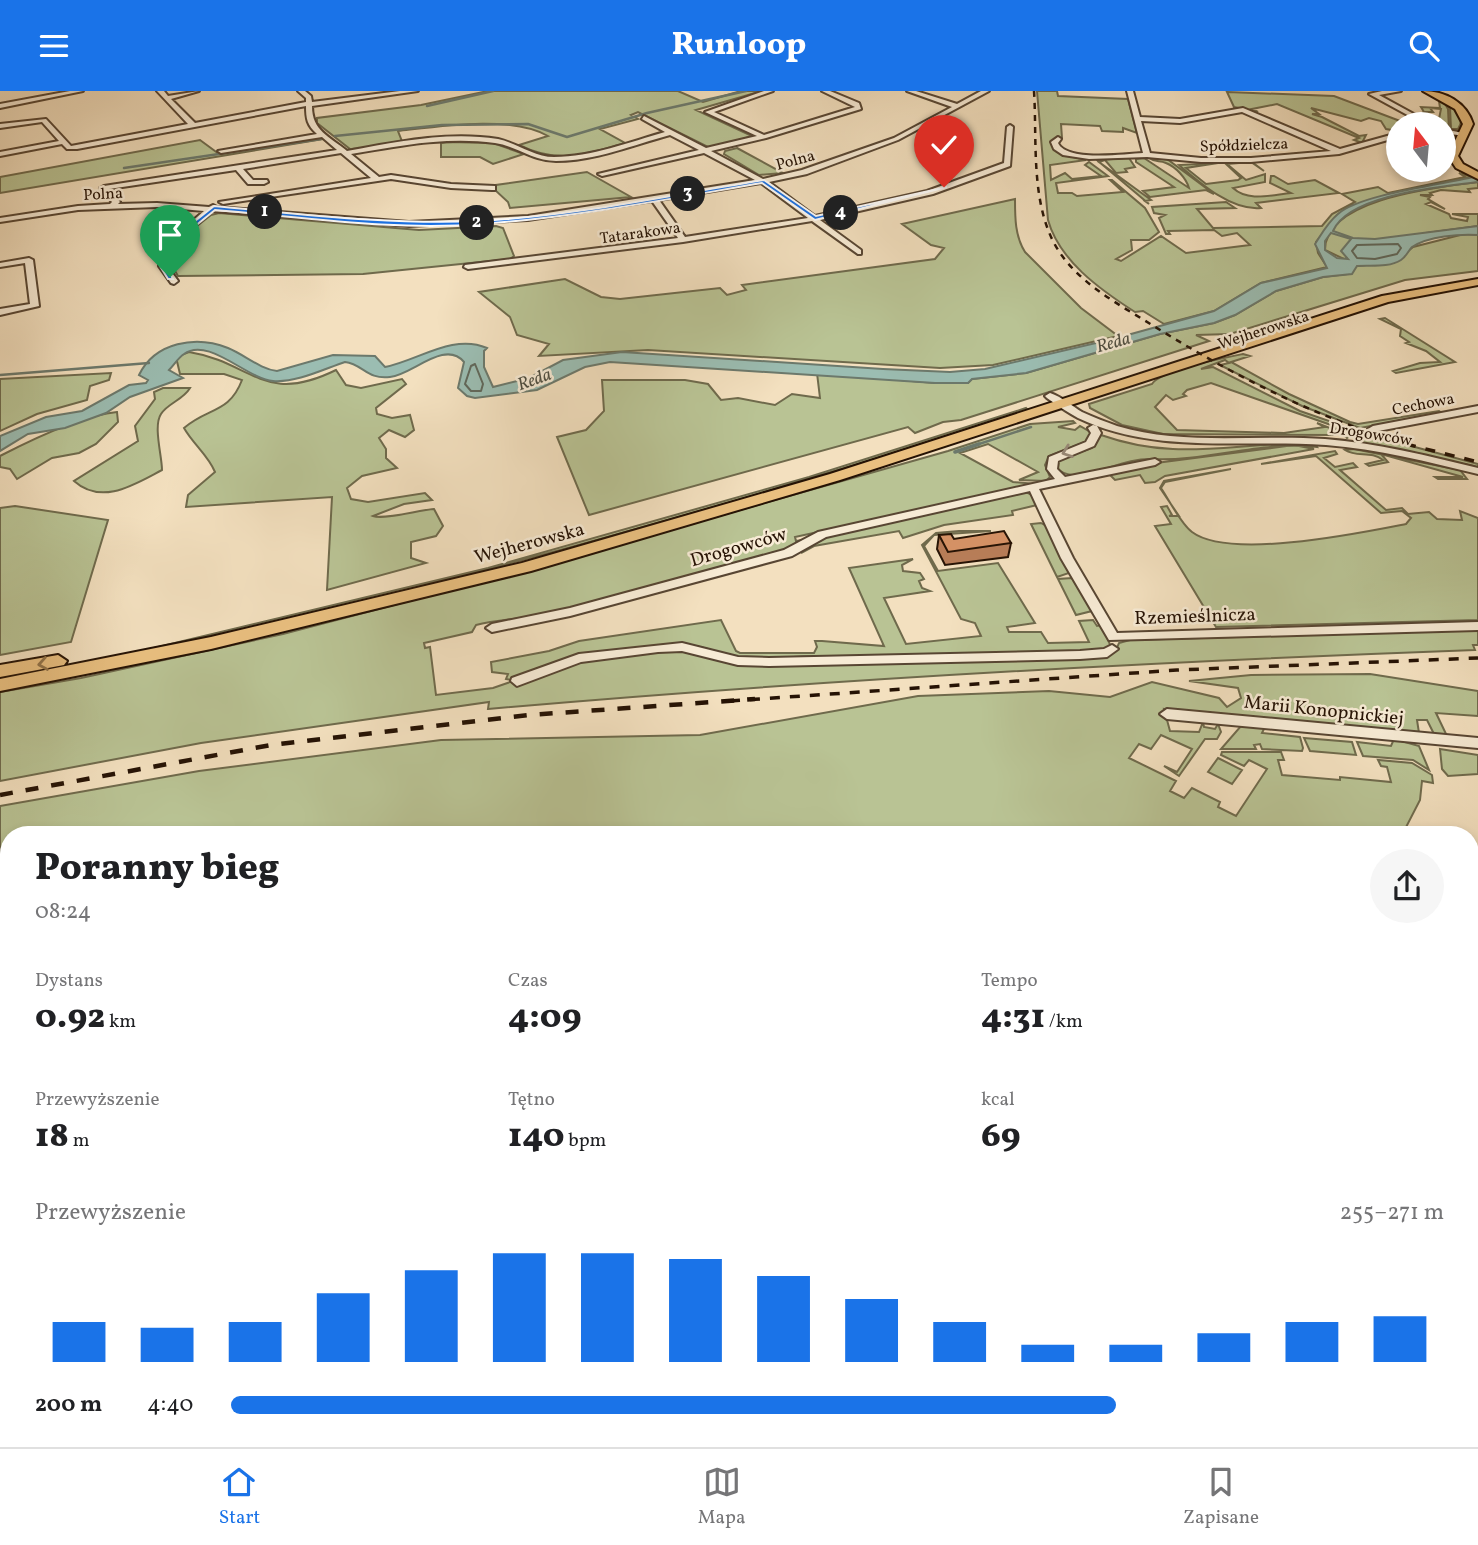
<!DOCTYPE html>
<html lang="pl">
<head>
<meta charset="utf-8">
<style>
  :root { --surface:#fff; --page:#f6f6f6; --text:#202124; --muted:#757577; --line:#e0e0e0; --accent:#1a73e8 }
  body { margin:0; font-family:Vollkorn,serif; background:var(--page); color:var(--text); height:100vh; display:flex; flex-direction:column; font-size:26px; white-space:nowrap }
  * { box-sizing:border-box; margin:0 }
  p { font-size:23px; color:var(--muted) }
  .icon { flex:none; width:38px; height:38px; fill:none; stroke:currentColor; stroke-width:2; stroke-linecap:round; stroke-linejoin:round }
  .map { position:relative; flex:1; overflow:hidden }
  .drawer { position:absolute; left:0px; top:735px; width:1479px; height:621px; display:flex; flex-direction:column; background:var(--surface); border-radius:28px 28px 0 0; box-shadow:0 4px 10px #0003 }
  .drawer>* { flex:none }
  .needle { width:46px; rotate:344deg }
  .tools { position:absolute; left:1386px; top:21px; display:grid; gap:14px }
  .tools a { display:grid; place-items:center; width:70px; height:70px; border-radius:50%; background:var(--surface); box-shadow:0 4px 10px #0003; font-size:35px }
  .pin { position:absolute; display:grid; place-items:center; width:60px; height:60px; color:#fff; margin:-72px -30px; border-radius:50% 50% 50% 0; rotate:-45deg; box-shadow:0 0 7px #0007 }
  .pin .icon { rotate:45deg }
  .km { position:absolute; width:35px; height:35px; margin:-18px; border-radius:50%; background:#222; color:#fff; font-size:19px; line-height:35px; text-align:center }
  .round { display:grid; place-items:center; flex:none; width:74px; height:74px; border-radius:37px; background:var(--page) }
  .headline { display:flex; align-items:center; justify-content:space-between; height:119px; padding:0 35px }
  h1 { font-size:38px; font-weight:800; line-height:52px }
  .stats { display:grid; grid-template-columns:repeat(3,1fr); gap:10px; height:119px; padding:7px 35px }
  .stats div { display:grid; align-content:center }
  .stats b { font-size:35px; font-weight:800 }
  .stats small { font-size:19px; font-weight:400 }
  .stats p { font-size:19px }
  .chart { height:196px; padding:14px 35px }
  .chart p { display:flex; justify-content:space-between }
  .chart svg { width:100%; height:126px; margin-top:7px; stroke:var(--accent); stroke-width:6 }
  ul { padding:0 35px; list-style:none; font-size:23px }
  li { display:grid; grid-template-columns:112px 84px 1fr; align-items:center; height:52px }
  li i { height:18px; border-radius:9px; background:var(--accent) }
  header { display:flex; justify-content:space-between; align-items:center; height:91px; padding:0 35px; background:var(--accent); color:#fff; font-size:32px; font-weight:800 }
  .tab-bar { display:flex; justify-content:space-around; align-items:center; height:98px; border-top:2px solid var(--line); background:var(--surface); font-size:19px; color:var(--muted) }
  .tab-bar a { display:grid; justify-items:center; gap:4px }
  .tab-bar .active { color:var(--accent) }
  .map>svg:first-child { display:block }
</style>
</head>
<body>
<header><svg class="icon" aria-label="menu" viewBox="0 0 24 24"><path d="M4 6h16M4 12h16M4 18h16"/></svg>Runloop<svg class="icon" aria-label="search" viewBox="0 0 24 24"><circle cx="10" cy="10" r="6"/><path d="M15 15l6 6"/></svg></header>
<div class="map">
<svg width="1478" height="1356" viewBox="0 0 1478 1356">
  <rect width="100%" height="100%" fill="#f3e0bf"/>
  <filter id="stains"><feTurbulence type="fractalNoise" baseFrequency=".00286" numOctaves="4"/><feColorMatrix values="0 0 0 0 .2 0 0 0 0 .09 0 0 0 0 .02 0 0 0 .5 -.17"/></filter>
  <radialGradient id="worn" r=".72"><stop offset=".6" stop-color="#630" stop-opacity="0"/><stop offset="1" stop-color="#630" stop-opacity=".3"/></radialGradient>
  <path fill="#b9c394" stroke="#6f6a4c" stroke-width="2" d="M488 0H678L703 11 741 0H762L696 19 752 45 718 56H708L638 21 631 24 638 28 600 38 625 52C585 63 559 74 519 54L548 45C511 24 441 35 398 40L403 53 357 59 350 58 317 32V27L421 14Z
    M1037 0H1057L1058 5 1128 8 1137 42 1123 37V41L1102 40 1100 35 1061 33 1062 47H1056L1052 51 1065 64 1086 69 1050 74 1051 89 1065 82 1072 88 1101 85 1085 74 1089 71 1108 85 1056 92 1058 102H1072L1077 105 1123 101 1110 89H1112L1145 117 1159 141 1149 149H1131L1132 159 1116 168 1121 170 1161 145 1186 162 1250 154 1237 142 1222 145 1214 139 1168 140 1170 143H1166L1159 127 1165 124 1154 122 1152 116 1226 111 1235 117 1197 118 1213 137 1322 135 1332 123 1355 111 1342 103 1378 96 1388 102 1465 86 1459 82 1472 86 1350 115 1337 124 1316 151 1318 162 1327 176 1261 192 1214 220 1164 233 1143 220 1135 221C1099 198 1059 169 1048 129Z
    M1227 1 1334 5 1408 33H1398V40L1386 38 1381 30 1369 27 1361 30 1311 17 1319 23H1312L1322 26 1359 45 1366 44 1362 52 1354 49 1359 47 1277 13 1252 18 1258 21 1234 16Z
    M1439 10C1453 10 1467 25 1458 38H1451L1450 17 1444 11 1448 18 1449 39 1429 28H1439L1441 18 1430 17 1433 21H1426L1428 25 1426 26 1420 23 1424 21 1421 16 1440 17Z
    M313 47 323 48 0 102V86L200 49 219 63Z
    M448 51 493 52 524 63 493 73 480 66H441V52Z
    M737 57 783 82 759 84 724 63 725 60Z
    M1129 67 1135 76 1125 78 1127 81 1116 82 1105 69 1099 71 1147 106 1151 109 1145 110 1149 113 1098 70 1097 69Z
    M1144 67 1189 97C1186 87 1176 76 1166 72 1159 69 1156 72 1149 67L1167 68 1214 103 1206 99 1150 106 1143 100 1174 96 1136 71V68Z
    M1250 70 1252 71 1264 80 1251 71 1227 73 1246 89 1265 83V91L1233 97C1248 111 1271 104 1291 102L1270 92 1271 85H1274L1288 93 1315 89 1339 102 1256 112 1261 117C1232 120 1201 93 1179 74L1218 72 1186 77 1206 93 1238 89 1241 87 1225 72Z
    M587 81 631 106 510 117 508 111 495 99 496 94Z
    M1478 91V97L1468 98 1470 101 1441 99 1430 102 1432 104H1420L1430 106 1428 108 1445 118 1431 111 1426 113 1449 123 1451 127 1467 130 1468 126 1452 123H1478V135L1426 142 1346 169 1325 159C1325 107 1440 96 1478 91Z
    M1015 108C1015 127 1015 145 1025 161L1081 217 1118 245 993 274 940 277 648 259 539 265 549 253 517 244 510 226 479 201 565 188 601 206 620 208 720 197 727 204 746 199 742 194 935 168 944 157 931 154 902 133Z
    M219 122 419 139 496 135 503 137 514 165 510 168 363 183 178 185 168 168 174 153 211 124Z
    M1464 143 1478 144V180L1405 189 1230 243 1196 244 1209 250 961 329 943 331 915 342 908 336 589 424 557 346 586 339 604 320 602 289H685L708 293 721 309 738 307 775 314 792 303 820 307 817 282 935 292H968L972 288 1026 282 1160 243 1214 232 1235 224 1276 200 1323 186 1347 183 1357 175 1395 171 1413 156Z
    M1385 227 1455 271 1396 282 1393 280 1420 272 1440 271 1426 260 1406 252 1409 251 1400 245 1401 238 1380 228Z
    M189 261C252 271 263 315 336 279L346 294 361 297 402 288 406 293 376 317 377 323 392 327 410 324 414 339 405 346 389 339 379 347 386 358V367L397 377 362 385 347 397 351 408 368 411 425 402 432 409 404 413 373 425C384 429 419 419 434 418L443 435 436 445 411 451V467L426 472 327 499 332 406 186 416 188 404 215 381C208 364 193 353 184 337 208 316 229 323 242 289L224 283H180L176 266Z
    M1243 263 1250 265 1231 271 1289 303 1350 331 1358 333 1439 320 1442 322 1360 337 1302 315 1220 274 1229 272 1225 269 1201 278 1213 276 1300 320 1361 341 1360 344 1364 345 1363 342 1478 373V376L1357 351 1355 342 1347 347 1331 334 1211 292 1187 299 1183 303 1186 305 1173 309 1166 304 1155 316 1177 339 1284 342 1325 336 1317 332 1330 337 1334 344 1163 343 1122 334 1090 317 1089 313 1152 293C1161 279 1223 267 1243 263Z
    M111 282 109 289 90 295 87 309 37 323 0 340V288Z
    M163 297H190C183 309 168 312 161 323 153 335 162 365 162 379 135 393 102 415 74 390L138 350 135 335 155 308 154 301Z
    M1026 317 1029 320C727 416 423 502 112 567L488 477 809 386Z
    M117 321 118 331 96 353 79 362 52 367 17 388 10 378 0 376V365C31 349 83 324 117 321Z
    M1073 330 1075 332 1058 336 1075 339 1080 335 1092 342 1090 349 1049 365 1045 374 1050 386 1046 390 1019 389 1038 381 988 353 960 362 1013 391 1037 393 795 446 796 450 808 448 796 457C714 478 633 502 550 522 526 528 500 528 476 534L472 541 424 552 425 557 430 556 436 604 493 597 568 571 678 557 733 572 1116 559 1119 552 1130 549 1478 539V554H1473L1475 559C1146 571 817 589 488 618L489 611 201 652 0 690V601L81 587 283 543 536 477 948 360 1030 333Z
    M1101 344C1180 372 1235 350 1315 353L1317 356C1263 349 1206 371 1152 368 1125 367 1098 384 1072 384 1065 383 1062 382 1057 378L1056 370 1092 357Z
    M1294 354 1314 358 1165 385 1155 391 1145 392 1140 384 1115 389 1109 383 1156 372Z
    M1354 358 1460 379 1467 388H1438L1435 386H1463L1381 363 1388 371 1369 375 1366 373 1383 369C1371 359 1357 367 1345 359Z
    M1335 360 1337 363 1324 367 1335 376 1353 372 1357 376 1340 379 1386 419 1402 417 1408 423 1429 421 1437 428 1462 429 1460 420 1478 427V529L1216 536 1155 435 1171 433 1161 416 1167 415 1172 424 1169 425H1179L1160 397 1164 390 1231 378 1165 391 1161 397C1170 410 1180 432 1192 441 1229 469 1360 442 1406 433L1411 427 1402 420 1381 422 1316 365 1261 373Z
    M1024 400 1032 404 1037 414 1012 420 1013 424 944 434 903 447 899 440 814 455 801 462 828 444Z
    M15 415 108 429 71 551 0 564V417Z
    M1041 432 1048 436 1069 482 1057 486 1031 433Z
    M959 440H991L934 444 924 455 938 480 998 472 1035 532 1007 536 1009 541H1041L1048 552 1089 551 1079 530 1093 529 1097 535 1102 534 1111 556 1105 560 849 568C816 562 783 568 748 568 727 567 707 554 685 554 625 554 569 575 511 589L506 588 508 583 492 581 491 571 549 560 579 550 721 529 736 560 740 562H814L817 556 815 550H822L884 555 849 477 913 468 902 474 903 480 920 482 924 488 919 490 922 497 930 500 884 507 906 553 981 545 975 532 961 528 922 454 936 442Z
    M1072 487 1092 520 1076 524 1058 488Z
    M1370 583 1478 600V625L1436 622 1447 645 1434 643 1427 629H1417L1419 642 1164 618 1170 640 1199 641 1203 631 1204 636 1215 638 1218 633 1221 641 1217 648H1205L1179 685 1164 675 1177 681 1192 658 1161 644 1151 658 1139 653 1129 667 1176 690 1170 700 1184 707 1192 697 1220 711 1218 716 1236 725 1267 678 1249 669 1244 675 1221 664 1222 661H1281L1284 669H1278L1282 684 1340 689V686L1391 691 1387 676 1381 675 1378 669 1412 672 1432 684 1433 692 1422 690 1420 709 1402 744H9V1348H1470V787L1478 770V1356H0V715L199 680 441 649 700 644 918 605 1049 600 1110 606 1152 591 1219 607 1227 616 1241 607 1238 597 1189 590 1251 584Z
    M1241 635 1265 636 1262 642 1300 646 1303 657 1302 660 1262 658 1260 653 1254 654 1256 658H1221Z
    M1304 647 1352 651 1356 664 1310 660Z
    M1394 648 1419 655 1429 679 1413 669 1363 665 1357 651 1391 655Z
    M1440 658 1478 664V683L1448 685 1442 678Z
    M1218 667 1242 679 1232 693 1208 681Z"/>
  <path fill="#9bbdb2" stroke="#6c796c" stroke-width="2" fill-rule="evenodd" d="M1478 85V91C1442 96 1349 103 1333 140L1353 147 1375 148 1478 135V144C1459 143 1429 145 1412 156 1408 160 1406 166 1401 169 1389 177 1370 174 1357 175L1352 183 1323 186 1276 200 1235 224 1214 232 1160 243 1026 282 972 288 968 292H935L610 271 585 276 537 299 475 307 467 305 458 297 464 271C445 248 412 284 390 286 367 289 363 273 345 271 324 278 296 292 273 290 247 288 208 245 184 263 178 267 174 274 169 279L183 287 130 306 106 322 65 337 28 343 0 360V345L46 326 82 320 129 294 146 292 148 289 139 284C155 251 196 244 228 257 245 264 260 278 277 280L333 264 375 265 385 276C417 270 453 242 487 257L484 260V276L493 296 529 287 563 269 622 261 883 278 950 281 985 278 1113 248 1214 220 1261 192 1327 177 1315 153C1322 142 1328 131 1338 123 1360 103 1446 93 1478 85ZM1331 142 1351 148 1341 160 1348 168 1337 167 1325 159V150Z"/>
  <g fill="none" stroke-linecap="round" stroke-linejoin="round">
    <path stroke="#60685b" stroke-width="2" d="M1398 153 1401 157 1397 163 1375 168 1357 167 1352 160 1357 154Z
      M475 273 483 293 481 300H471L465 293 471 275Z"/>
    <path stroke="#6c796c" stroke-width="2.5" d="M427 15 493 0
      M335 45 442 34 528 33 567 46 647 22 746 0
      M124 77 321 48
      M0 284 149 272
      M973 355 1031 336"/>
    <path stroke="#6c796c" stroke-width="3.5" d="M955 361 979 353"/>
    <g stroke="#584633" stroke-width="4">
      <path id="minor" d="M70 0H83L0 17V13Z
        M157 0H164L168 5 199 0 171 8 195 32 306 11V7L298 0H305L311 5 312 11 400 0H418L312 15C312 40 329 45 347 60 396 51 448 40 498 48 517 52 534 66 554 66 592 66 629 51 665 41L642 28 644 25 706 57 757 45 705 21 764 0H773L714 21 764 44 855 16 822 0H830L859 12 861 18 766 47 711 60 763 88 802 79 894 47 952 16 907 0H916L957 13 981 0H989L898 49 807 83 769 91 815 125 927 100 1004 72 1007 36 1010 34 1013 36 1010 75 933 103 820 129 861 159V163H858L812 130 683 151 468 178 464 176 465 174 678 147 652 110 528 129 409 135 212 120 168 159 167 175 178 190 174 193 171 192 159 175 160 158 204 120 157 116 78 119 0 131V127L78 115 110 113 112 111 100 97 104 95 337 59 322 46 221 62 218 60 317 43C307 34 306 28 306 15L77 58H67L62 53 0 65V61L59 50 42 31 0 37V33L46 28 71 55 188 33ZM670 44 699 59 598 83 602 85 704 62 755 89 528 125 409 131 217 116 213 114 209 116 157 112 118 113 120 111 109 98 236 79 248 93H264L268 91 267 89H253L243 78 341 62 371 87 219 111 223 113 391 88 451 97 492 99H495V95L451 93 391 84 379 86 351 63C398 55 447 45 495 52 516 55 533 70 556 70 595 70 633 54 670 44ZM761 92 808 127 685 146 659 109Z
        M1127 0H1133L1140 26 1180 28 1243 17 1340 58 1398 42V46L1339 63 1251 71H1201L1147 66 1089 68 1063 64 1054 58 1051 51 1058 46 1061 48 1058 52C1067 71 1124 63 1143 62ZM1242 21 1331 60 1251 67H1201L1150 62 1141 30 1180 32Z
        M1382 0H1401L1379 4 1432 33H1424L1369 3Z
        M1444 38 1467 43 1464 45 1444 42Z
        M29 167 33 169 39 215 0 224V218L30 213 25 172 0 176V172Z
        M1050 302C1062 306 1072 315 1082 321 1093 326 1106 331 1117 335 1184 355 1257 343 1325 348 1377 352 1428 365 1478 377V383C1428 371 1378 358 1326 354 1244 348 1155 364 1078 327 1067 321 1057 314 1047 307L1045 305Z
        M1478 315V321L1373 341 1368 338 1373 335Z
        M1093 334 1097 335 1101 342 1094 355 1058 370 1057 378 1065 386 1155 368 1160 371 1155 374 1039 398 1073 467 1117 542 1478 531V539L1109 549 1061 467 1030 400 826 446 792 465 570 525 492 541 486 537 492 533 570 517 784 459 818 441 1055 388 1047 378 1049 366 1086 351 1091 342 1088 337Z
        M682 552 738 566 769 567 1080 560 1104 558 1112 554 1118 558 1107 566 1080 568 769 575 738 574 682 560 658 561 581 571 517 595 511 590 512 587 579 563Z
        M1167 618 1478 647V657L1167 628 1160 623Z"/>
    </g>
    <g stroke="#251204" stroke-width="4">
      <path id="major" d="M1423 0C1445 0 1466 11 1473 33L1458 65 1463 73 1478 81V88L1456 77 1448 65 1463 33 1455 18Z
        M1478 188V194L1388 211 840 389 531 480 211 558 0 600V588L211 546 522 472 830 383 1382 205Z
        M58 564 67 570 64 574 0 586V574Z"/>
    </g>
    <use href="#minor" fill="#f7ebd5" fill-rule="evenodd"/>
    <use href="#major" fill="#eac080" fill-rule="evenodd"/>
    <path stroke="#251204" stroke-width="2.5" stroke-dasharray="6 6" stroke-linecap="butt" d="M1034 0C1037 47 1031 104 1052 148 1071 188 1115 211 1152 234 1234 285 1319 328 1412 355"/>
    <path stroke="#251204" stroke-width="3.5" stroke-dasharray="10 10" stroke-linecap="butt" d="M1406 353 1478 371
      M730 610 1177 579 1478 567"/>
    <path stroke="#251204" stroke-width="4.5" stroke-dasharray="13 13" stroke-linecap="butt" d="M0 704 271 654 529 624 755 608"/>
  </g>
  <path fill="#b97e59" stroke="#251204" stroke-width="2" d="M939 444 954 448 1011 452 1008 466 945 474 937 458Z"/>
  <path fill="#d79367" stroke="#251204" stroke-width="2" d="M1004 440 1011 452 948 461 939 444 951 443 954 448Z"/>
  <defs><path id="oneway-chevron" d="M-2-3.5L2.5 0L-2 3.5" fill="none" stroke-width="1.6" stroke-linecap="round" stroke-linejoin="round" transform="scale(1.75)"/></defs>
  <use stroke="#988977" href="#oneway-chevron" transform="translate(1067 361) rotate(160)"/>
  <use stroke="#917248" href="#oneway-chevron" transform="translate(43 573) rotate(170)"/>
  <path fill="#1a73e8" stroke="#fff" stroke-width="2" d="M764 89 816 125 947 96 815 129 762 92C669 108 576 126 482 133 393 140 303 126 215 119L167 158 166 175 173 188H168L160 175 162 156 214 115C302 123 390 134 479 130 574 125 670 104 764 89Z"/>
  <g text-anchor="middle" stroke-width="5" stroke-linejoin="round" paint-order="stroke">
    <g font-size="16" fill="#251204" stroke="#f7ebd5">
      <text transform="translate(1244 53) rotate(-2)" y="6">Spółdzielcza</text>
      <text transform="translate(795 68) rotate(-15)" y="6">Polna</text>
      <text transform="translate(103 102) rotate(-3)" y="6">Polna</text>
      <text transform="translate(640 141) rotate(-8)" y="6">Tatarakowa</text>
      <text transform="translate(1263 238) rotate(-18)" y="6">Wejherowska</text>
      <text transform="translate(1423 312) rotate(-11)" y="6">Cechowa</text>
      <text transform="translate(1371 342) rotate(9)" y="6">Drogowców</text>
    </g>
    <g font-size="18" font-style="italic" fill="#4e4e41" stroke="#f7ebd5">
      <text transform="translate(1113 251) rotate(-16)" y="6">Reda</text>
      <text transform="translate(534 288) rotate(-20)" y="6">Reda</text>
    </g>
    <g font-size="19" fill="#251204" stroke="#f7ebd5">
      <text transform="translate(529 451) rotate(-15)" y="7">Wejherowska</text>
      <text transform="translate(738 455) rotate(-16)" y="7">Drogowców</text>
      <text transform="translate(1195 524) rotate(-2)" y="7">Rzemieślnicza</text>
      <text transform="translate(1324 618) rotate(6)" y="7">Marii Konopnickiej</text>
    </g>
  </g>
  <rect width="100%" height="100%" filter="url(#stains)"/>
  <rect width="100%" height="100%" fill="url(#worn)"/>
</svg>
<div class="tools">
<a><svg class="needle" viewBox="-14 -14 28 28"><path d="M0-13l5 13h-10z" fill="#e53935"/><path d="M0 13l5-13h-10z" fill="#757577"/></svg></a>
</div>
<div class="pin" style="left:170px;top:186px;background:#1e9e55"><svg class="icon" aria-label="arrive" viewBox="0 0 24 24"><path d="M6 21V4h12l-3 4 3 4H6"/></svg></div>
<div class="pin" style="left:944px;top:96px;background:#d93025"><svg class="icon" aria-label="check" viewBox="0 0 24 24"><path d="M5 12l5 5 9-10"/></svg></div>
<b class="km" style="left:265px;top:121px">1</b>
<b class="km" style="left:477px;top:132px">2</b>
<b class="km" style="left:688px;top:103px">3</b>
<b class="km" style="left:841px;top:122px">4</b>
<section class="drawer">
<div class="headline"><div><h1>Poranny bieg</h1><p>08:24</p></div><a class="round"><svg class="icon" aria-label="share" viewBox="0 0 24 24"><path d="M12 15V3M7 8l5-5 5 5M5 13v7h14v-7"/></svg></a></div>
<div class="stats">
<div><p>Dystans</p><b>0.92<small> km</small></b></div>
<div><p>Czas</p><b>4:09</b></div>
<div><p>Tempo</p><b>4:31<small> /km</small></b></div>
</div>
<div class="stats">
<div><p>Przewyższenie</p><b>18<small> m</small></b></div>
<div><p>Tętno</p><b>140<small> bpm</small></b></div>
<div><p>kcal</p><b>69</b></div>
</div>
<div class="chart"><p><span>Przewyższenie</span>255–271 m</p>
<svg viewBox="0 0 160 44" preserveAspectRatio="none"><path d="M5 44V30M15 44V32M25 44V30M35 44V20M45 44V12M55 44V6M65 44V6M75 44V8M85 44V14M95 44V22M105 44V30M115 44V38M125 44V38M135 44V34M145 44V30M155 44V28"/></svg>
</div>
<ul>
<li><b>200 m</b>4:40<i style="width:73%"></i></li>
</ul>
</section>
</div>
<nav class="tab-bar">
<a class="active"><svg class="icon" aria-label="home" viewBox="0 0 24 24"><path d="M3 11l9-7 9 7M6 9v11h12V9"/></svg>Start</a>
<a><svg class="icon" aria-label="map" viewBox="0 0 24 24"><path d="M3 6l6-2 6 2 6-2v14l-6 2-6-2-6 2zM9 4v14M15 6v14"/></svg>Mapa</a>
<a><svg class="icon" aria-label="saved" viewBox="0 0 24 24"><path d="M7 4h10v16l-5-4-5 4z"/></svg>Zapisane</a>
</nav>
</body>
</html>
